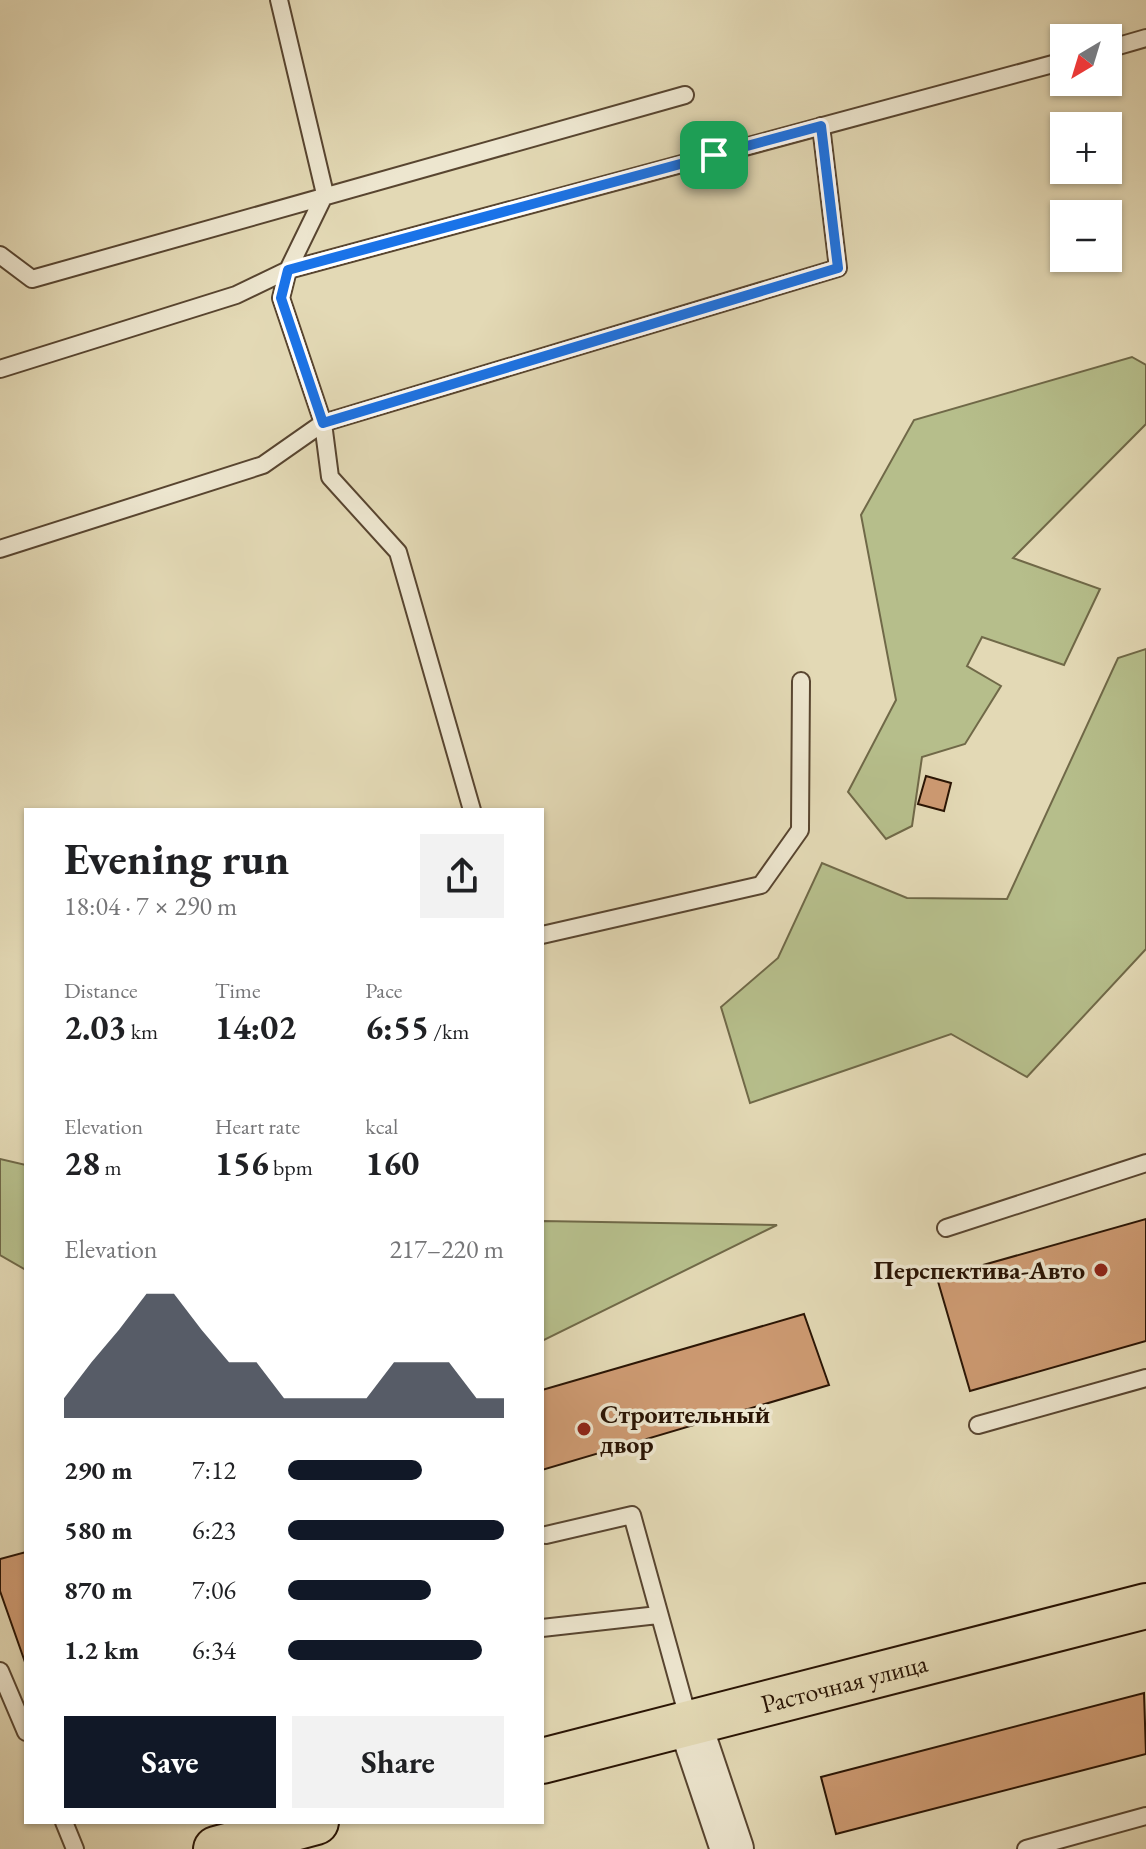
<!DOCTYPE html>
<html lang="en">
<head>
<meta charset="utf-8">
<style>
  :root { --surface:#fff; --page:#f2f2f2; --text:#202124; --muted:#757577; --accent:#111827 }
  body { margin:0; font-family:"EB Garamond",serif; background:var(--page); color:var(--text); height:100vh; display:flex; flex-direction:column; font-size:30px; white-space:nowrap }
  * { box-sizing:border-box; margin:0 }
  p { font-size:26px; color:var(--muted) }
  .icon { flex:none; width:44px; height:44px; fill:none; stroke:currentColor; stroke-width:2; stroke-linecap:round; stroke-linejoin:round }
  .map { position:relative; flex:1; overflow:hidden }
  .side { position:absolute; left:24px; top:808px; width:520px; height:1016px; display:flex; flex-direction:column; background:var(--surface); border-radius:0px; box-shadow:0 2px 6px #0004 }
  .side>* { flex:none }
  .needle { width:52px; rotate:218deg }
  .controls { position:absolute; left:1050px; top:24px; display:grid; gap:16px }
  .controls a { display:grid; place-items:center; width:72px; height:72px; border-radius:0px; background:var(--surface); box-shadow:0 2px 6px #0004; font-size:40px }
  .pin { position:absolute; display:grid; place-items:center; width:68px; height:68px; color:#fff; margin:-34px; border-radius:16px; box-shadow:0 4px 12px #0006 }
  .round { display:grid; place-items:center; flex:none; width:84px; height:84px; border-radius:0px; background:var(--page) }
  .headline { display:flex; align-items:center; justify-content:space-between; height:136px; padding:0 40px }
  h1 { font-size:44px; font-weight:700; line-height:60px }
  .figures { display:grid; grid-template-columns:repeat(3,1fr); gap:12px; height:136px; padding:8px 40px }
  .figures div { display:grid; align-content:center }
  .figures b { font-size:34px; font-weight:700 }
  .figures small { font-size:22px; font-weight:400 }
  .figures p { font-size:22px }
  .chart { height:224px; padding:16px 40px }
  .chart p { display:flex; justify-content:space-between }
  .chart svg { width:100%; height:144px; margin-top:8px; fill:var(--accent); opacity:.7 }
  .cta { display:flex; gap:16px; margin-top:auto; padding:16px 40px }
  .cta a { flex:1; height:92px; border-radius:0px; background:var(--accent); color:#fff; font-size:32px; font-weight:700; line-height:92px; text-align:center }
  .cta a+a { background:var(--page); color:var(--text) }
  ul { padding:0 40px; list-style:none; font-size:26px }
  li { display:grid; grid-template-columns:128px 96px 1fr; align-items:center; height:60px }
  li i { height:20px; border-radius:10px; background:var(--accent) }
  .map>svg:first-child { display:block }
</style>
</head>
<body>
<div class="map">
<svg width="1146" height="1849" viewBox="0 0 1146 1849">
  <rect width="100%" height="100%" fill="#e3d9b5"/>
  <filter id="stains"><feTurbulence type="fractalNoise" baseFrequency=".0025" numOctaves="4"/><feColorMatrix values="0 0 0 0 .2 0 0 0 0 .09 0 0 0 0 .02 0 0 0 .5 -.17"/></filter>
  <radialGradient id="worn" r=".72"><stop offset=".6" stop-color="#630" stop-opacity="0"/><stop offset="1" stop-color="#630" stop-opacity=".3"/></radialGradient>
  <path fill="#b6be8b" stroke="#706948" stroke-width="2" d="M1132 357 1146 365V424L1013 558 1100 589 1064 665 982 637 967 666 1001 686 965 744 922 757 912 826 886 839 848 792 896 700 861 515 914 420Z
    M1146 649V949L1027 1077 951 1034 750 1103 721 1007 778 958 822 863 907 898 1007 899 1118 658Z
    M0 1159 26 1165V1270L0 1255Z
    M542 1221 777 1225 542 1341Z"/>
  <path fill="#ce9b73" stroke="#291404" stroke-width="2" d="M926 776 951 783 944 811 918 804Z
    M1146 1219V1341L970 1391 937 1278Z
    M804 1314 829 1385 542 1470V1390Z
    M26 1552V1665L0 1591V1559Z
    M1144 1693 1146 1754 836 1834 821 1777Z"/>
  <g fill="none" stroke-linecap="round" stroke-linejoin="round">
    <g stroke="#584530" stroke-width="20">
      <path id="service" d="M279 0 325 194 288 270 281 298 323 423 330 477 398 552 472 810
        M1108 49 1146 38
        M0 255 32 279 685 95
        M0 369 236 295 288 270 1064 61
        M0 549 263 465 323 423 838 268 821 126
        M542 935 761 885 800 830 801 681
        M946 1228 1146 1163
        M978 1425 1146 1378
        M546 1535 632 1515 689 1721
        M542 1628 658 1615
        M0 1671 26 1732
        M64 1822 75 1849
        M1026 1849 1146 1816"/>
    </g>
    <g stroke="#584530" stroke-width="46">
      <path id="tertiary" d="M689 1721 732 1849"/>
    </g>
    <g stroke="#291404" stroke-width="48">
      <g id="primary">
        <path id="s1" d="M542 1761 1146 1606"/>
        <path d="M216 1849 316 1822"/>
      </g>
    </g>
    <use href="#service" stroke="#ede6cf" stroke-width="16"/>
    <use href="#tertiary" stroke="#ede6cf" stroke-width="42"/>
    <use href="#primary" stroke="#e3d9b5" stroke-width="44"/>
  </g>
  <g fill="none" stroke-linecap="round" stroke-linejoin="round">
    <g stroke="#fff" stroke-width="16">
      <path id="route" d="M821 126 838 268 323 423 281 298 288 270Z"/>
    </g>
    <use href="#route" stroke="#1a73e8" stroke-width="10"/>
  </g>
  <g fill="#8f2418" stroke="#ede6cf" stroke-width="3">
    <circle cx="1101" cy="1270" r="8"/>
    <circle cx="584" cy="1429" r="8"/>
  </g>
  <g text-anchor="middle" stroke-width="7" stroke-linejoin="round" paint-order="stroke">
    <g font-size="26" font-weight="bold" fill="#291404" stroke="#ede6cf" text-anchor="end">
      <text x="1085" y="1279">Перспектива-Авто</text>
      <text x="600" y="1423" text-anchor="start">Строительный<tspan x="600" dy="30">двор</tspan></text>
    </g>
    <g font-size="26" fill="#291404" stroke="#ede6cf">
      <text dy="9" stroke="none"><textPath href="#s1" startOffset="312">Расточная улица</textPath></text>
    </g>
  </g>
  <rect width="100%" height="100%" filter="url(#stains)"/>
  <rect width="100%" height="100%" fill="url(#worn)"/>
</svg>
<div class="controls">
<a><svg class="needle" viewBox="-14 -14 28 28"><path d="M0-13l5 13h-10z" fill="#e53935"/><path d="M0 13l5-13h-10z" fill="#757577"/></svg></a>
<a>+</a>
<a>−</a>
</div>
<div class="pin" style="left:714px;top:155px;background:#1e9e55"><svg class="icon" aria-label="arrive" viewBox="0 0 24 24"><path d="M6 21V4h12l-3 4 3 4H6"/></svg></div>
<section class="side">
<div class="headline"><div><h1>Evening run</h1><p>18:04 · 7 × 290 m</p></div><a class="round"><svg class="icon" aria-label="share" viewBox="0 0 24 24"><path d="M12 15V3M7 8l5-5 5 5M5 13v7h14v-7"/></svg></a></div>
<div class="figures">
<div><p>Distance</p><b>2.03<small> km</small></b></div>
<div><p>Time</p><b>14:02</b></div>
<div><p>Pace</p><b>6:55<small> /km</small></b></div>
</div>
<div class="figures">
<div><p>Elevation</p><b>28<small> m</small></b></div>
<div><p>Heart rate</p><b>156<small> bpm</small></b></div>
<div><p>kcal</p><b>160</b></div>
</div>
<div class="chart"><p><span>Elevation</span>217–220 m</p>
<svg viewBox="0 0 160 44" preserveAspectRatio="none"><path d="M0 44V38L10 27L20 17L30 6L40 6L50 17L60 27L70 27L80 38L90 38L100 38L110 38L120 27L130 27L140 27L150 38L160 38V44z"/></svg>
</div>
<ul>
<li><b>290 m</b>7:12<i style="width:62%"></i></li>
<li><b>580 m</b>6:23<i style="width:100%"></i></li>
<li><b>870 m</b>7:06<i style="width:66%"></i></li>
<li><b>1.2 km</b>6:34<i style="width:90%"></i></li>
</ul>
<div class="cta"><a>Save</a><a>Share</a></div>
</section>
</div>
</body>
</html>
